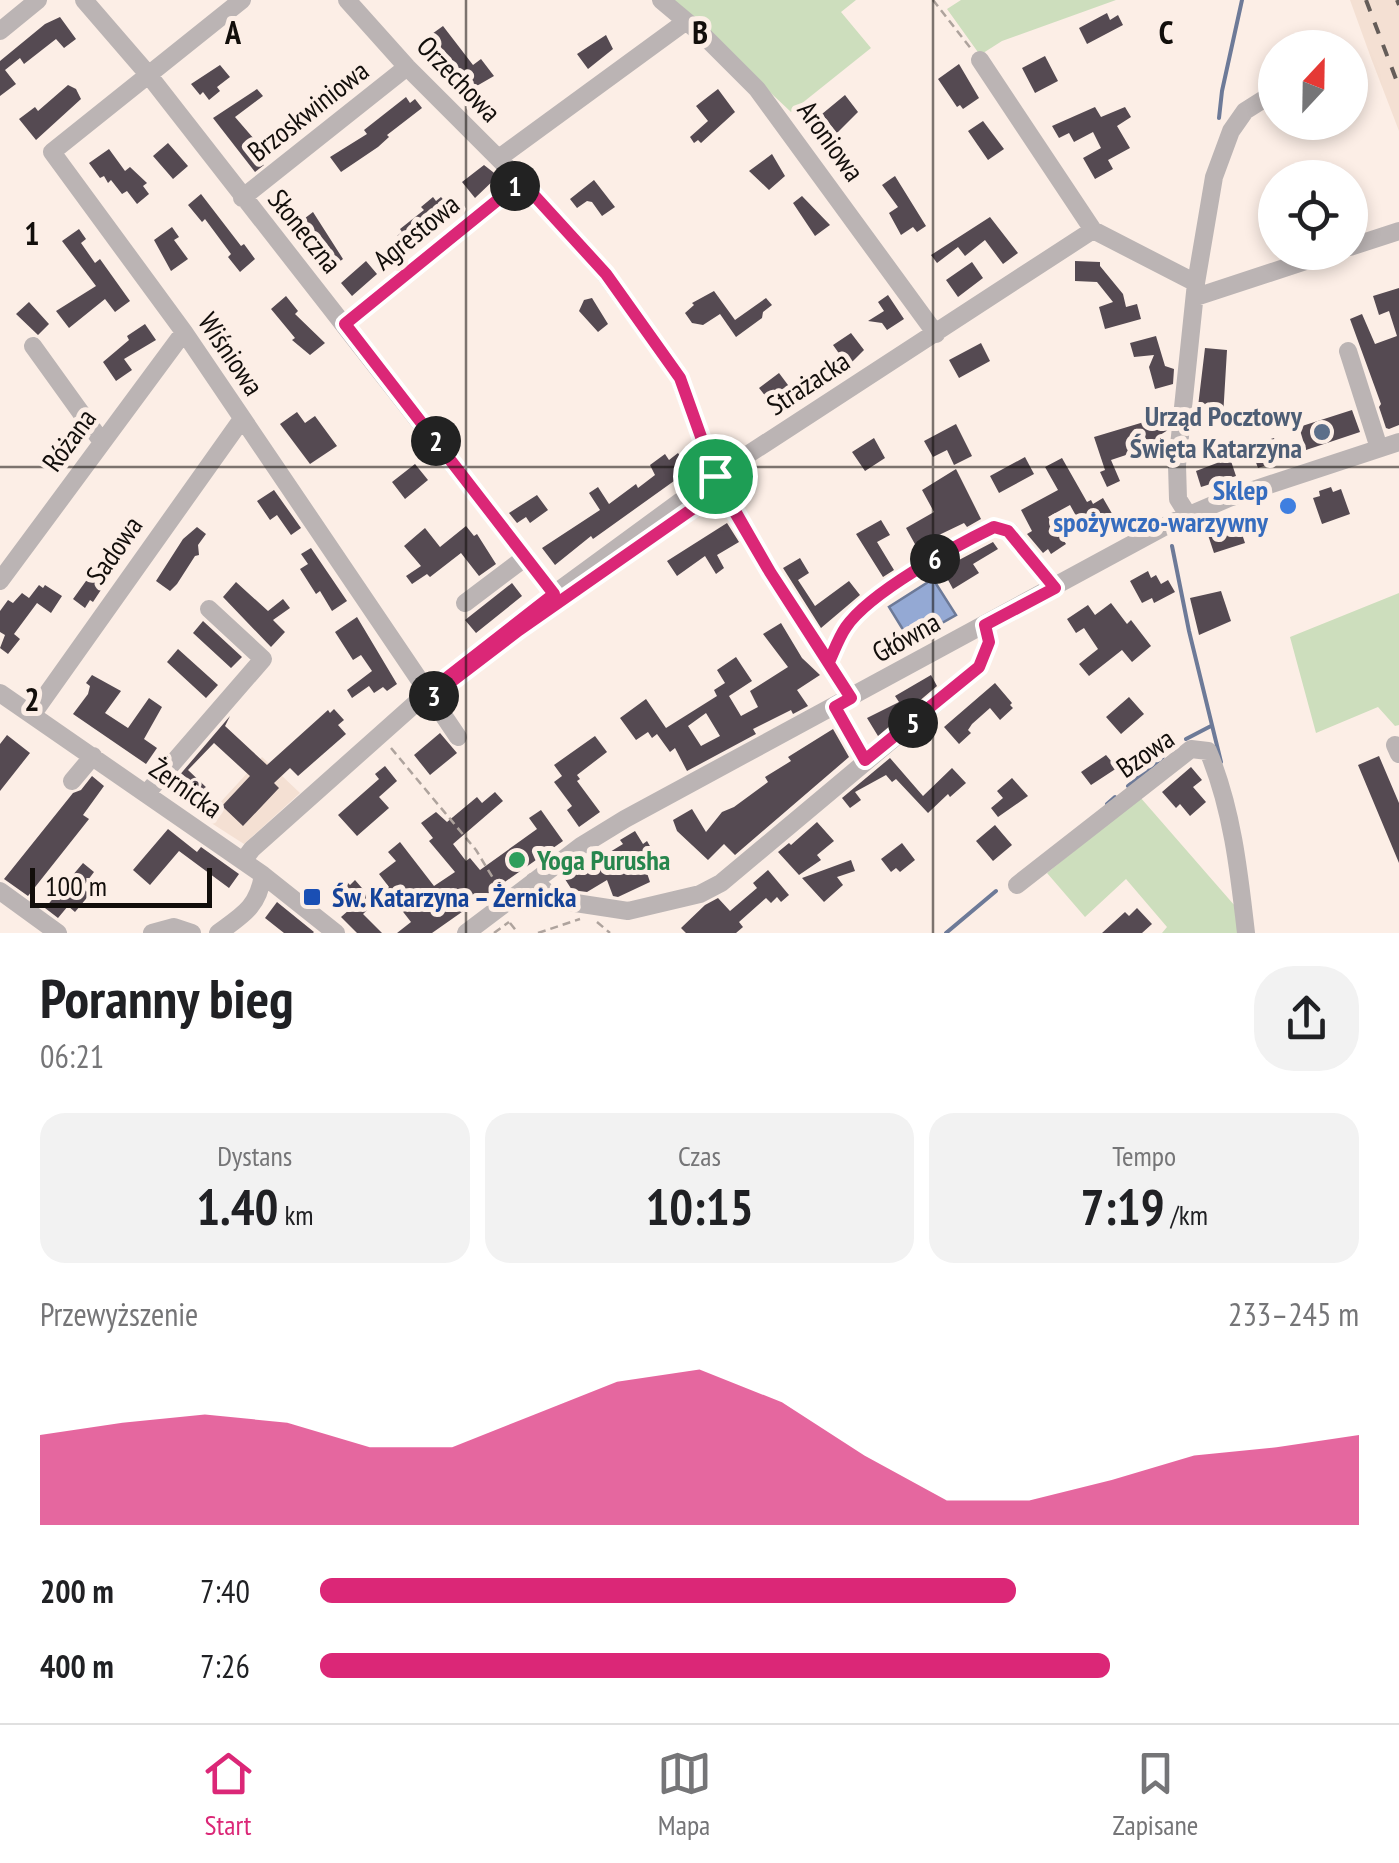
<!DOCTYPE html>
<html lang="pl">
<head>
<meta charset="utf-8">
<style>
  :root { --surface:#fff; --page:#f2f2f2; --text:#202124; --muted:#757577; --line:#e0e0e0; --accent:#db2777 }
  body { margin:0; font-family:"PT Sans Narrow",sans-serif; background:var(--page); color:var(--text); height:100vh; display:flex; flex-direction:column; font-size:38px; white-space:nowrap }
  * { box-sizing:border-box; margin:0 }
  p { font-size:32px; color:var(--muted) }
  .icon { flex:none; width:55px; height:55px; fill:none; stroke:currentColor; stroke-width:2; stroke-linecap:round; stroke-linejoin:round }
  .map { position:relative; height:933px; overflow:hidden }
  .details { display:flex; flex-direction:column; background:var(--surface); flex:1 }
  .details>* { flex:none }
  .needle { width:65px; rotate:22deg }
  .controls { position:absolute; left:1258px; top:30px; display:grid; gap:20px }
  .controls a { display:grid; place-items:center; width:110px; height:110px; border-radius:50%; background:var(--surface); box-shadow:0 5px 15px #0003; font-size:50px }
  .scale { position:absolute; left:30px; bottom:25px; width:182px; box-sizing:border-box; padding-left:10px; border:5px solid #120e0b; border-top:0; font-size:28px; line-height:35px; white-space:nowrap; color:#120e0b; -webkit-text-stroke:8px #fceee6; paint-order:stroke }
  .pin { position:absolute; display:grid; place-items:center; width:85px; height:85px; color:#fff; margin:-42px; border:5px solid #fff; border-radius:50%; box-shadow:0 2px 10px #0007 }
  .km { position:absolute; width:50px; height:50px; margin:-25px; border-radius:50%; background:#222; color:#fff; font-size:28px; line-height:50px; text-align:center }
  .round { display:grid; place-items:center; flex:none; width:105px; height:105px; border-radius:40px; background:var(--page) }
  .head { display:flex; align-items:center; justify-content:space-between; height:170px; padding:0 40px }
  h1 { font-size:55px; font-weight:700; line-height:75px }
  .stats { display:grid; grid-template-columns:repeat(3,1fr); gap:15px; height:170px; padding:10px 40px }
  .stats div { display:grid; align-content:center; border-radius:25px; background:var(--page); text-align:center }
  .stats b { font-size:50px; font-weight:700 }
  .stats small { font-size:28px; font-weight:400 }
  .stats p { font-size:28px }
  .chart { height:280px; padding:20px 40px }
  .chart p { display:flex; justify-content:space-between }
  .chart svg { width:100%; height:180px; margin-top:10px; fill:var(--accent); opacity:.7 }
  ul { padding:0 40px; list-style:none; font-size:32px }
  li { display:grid; grid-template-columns:160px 120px 1fr; align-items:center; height:75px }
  li i { height:25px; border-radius:12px; background:var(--accent) }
  .menu { display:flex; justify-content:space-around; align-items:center; height:140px; border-top:2px solid var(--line); background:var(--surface); font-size:28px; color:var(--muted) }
  .menu a { display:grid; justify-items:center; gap:5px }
  .menu .on { color:var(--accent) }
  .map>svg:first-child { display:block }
</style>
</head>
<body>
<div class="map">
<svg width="1399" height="933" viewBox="0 0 1399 933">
  <rect width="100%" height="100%" fill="#fceee6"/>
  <path fill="#f4e0d3" d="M1350 0H1399V131L1371 58Z
    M262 757 300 793 244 844 205 819Z"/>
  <path fill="#cddebd" d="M672 0H856L841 12 871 48 791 112Z
    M961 0H1116L1002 41 980 55 947 9Z
    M1399 593V725L1395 726 1378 707 1316 733 1290 637Z
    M1140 797 1235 906 1240 933H1162L1167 927 1126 879 1085 917 1047 873Z"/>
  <path fill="#94a9d4" stroke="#6d7a98" stroke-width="2.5" d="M933 579 956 615 910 641 889 607Z"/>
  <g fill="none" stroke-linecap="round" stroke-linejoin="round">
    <path stroke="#6d7a98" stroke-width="4" d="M1219 118 1222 91 1242 0
      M1172 546 1189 631 1221 762
      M1186 739 1211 726
      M1128 786 1163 757
      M1107 804 1115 797
      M946 933 996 891"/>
  </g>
  <path fill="#554a52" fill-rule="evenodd" d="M1107 13 1110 20 1118 15 1123 25 1087 44 1079 28Z
    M60 17 76 39 64 48 56 39 24 64 20 58 5 70 16 84 0 96V61L45 24Z
    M443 26 473 65 481 59 494 76 468 91 448 64 445 66 437 59 425 39Z
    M606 35 613 49 588 69 577 54Z
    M1045 56 1058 81 1035 93 1022 68Z
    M959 64 979 98 963 109 960 105 957 107 938 79Z
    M220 65 230 77 217 87 220 91 209 100 203 92 200 95 191 84Z
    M68 85 76 89 81 99 36 140 19 119 35 107 38 111Z
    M257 89 263 96 235 117 268 155 261 160 264 165 255 172 213 118Z
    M718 89 735 112 701 143 698 140 694 143 690 137 708 121 696 106Z
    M845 95 858 112 837 133 822 114Z
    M406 97 410 103 415 99 422 108 387 135 389 137 378 147 341 172 330 157 367 134 364 130Z
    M1095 107 1101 117 1125 107 1131 117 1117 126 1130 148 1108 160 1113 169 1095 179 1083 158 1101 148 1093 132 1074 142 1069 133 1059 138 1052 126Z
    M983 121 1004 149 988 160 968 131Z
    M168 143 188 166 173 179 153 156Z
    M109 149 125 171 130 167 147 183 143 186 149 194 137 204 127 191 122 194 111 180 108 183 104 176 100 178 89 163Z
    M772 154 785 176 769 190 749 171Z
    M484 165 498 176 475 198 462 182Z
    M895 176 926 226 917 232 913 227 901 235 889 213 898 207 882 185Z
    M594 180 615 207 602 216 592 202 587 201 577 208 570 199Z
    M201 194 241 246 244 244 255 259 240 272 228 257 231 254 205 219 202 222 188 205Z
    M802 196 830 225 815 236 793 203Z
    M433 197 436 201 441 197 452 210 422 233 426 239 414 248 411 243 406 248 397 236 402 232 400 229 424 210 421 207Z
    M313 212 343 259 331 268 296 225Z
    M990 217 1018 253 1003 264 985 240 965 256 958 247 937 263 931 255Z
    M172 227 179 237 174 240 188 259 171 271 154 240Z
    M79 229 86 239 81 243 95 263 100 259 130 301 115 312 105 299 69 328 56 311 96 286 62 241Z
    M366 261 377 274 352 296 341 283Z
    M1075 261 1100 262V266L1123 294 1126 307 1137 304 1141 319 1105 329 1099 307 1113 302 1097 282 1075 281Z
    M972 262 983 278 958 297 946 280Z
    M1399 288V425L1389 429 1386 428 1379 407 1381 404 1350 319 1362 314 1375 344 1397 336 1389 311 1379 315 1373 296Z
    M714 291 735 320 766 298 772 305 763 312 762 318 736 337 720 314 703 325 692 323 685 313 694 305 692 303Z
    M888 295 904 319 887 330 882 323 868 321 884 311 878 302Z
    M286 296 298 311 295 314 325 343 310 355 292 340 295 338 271 309Z
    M592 298 608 324 598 332 579 311 584 300Z
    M29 302 49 324 38 335 16 314Z
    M145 324 156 340 124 359 132 370 116 381 103 362 129 340 127 336Z
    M851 333 864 350 848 366 833 345Z
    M1156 336 1165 366 1174 369 1173 384 1155 389 1149 367 1154 355 1134 357 1130 343Z
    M981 343 990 361 959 378 949 360Z
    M1205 348 1227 350 1223 417 1197 415Z
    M779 373 797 397 788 404 781 394 770 402 759 388Z
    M1352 410 1360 432 1306 450 1299 427Z
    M297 412 305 423 315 416 337 446 310 464 280 424Z
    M1164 416 1168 430 1160 435 1162 443 1111 460 1120 481 1107 487 1100 472 1105 470 1094 437Z
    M956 424 972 456 954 465 947 450 933 457 924 441Z
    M874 438 885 458 865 471 852 452Z
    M1274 438 1281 460 1258 468 1250 446Z
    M1224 440 1236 476 1201 487 1196 471 1217 463 1211 444Z
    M678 453 687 466 678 472 681 476 593 539 591 536 555 565 542 548 600 510 589 493 598 487 609 504 636 484 638 488 655 475 650 465 665 454 669 460Z
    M1025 457 1034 474 999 493 990 476Z
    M1062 458 1087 502 1091 500 1093 504 1103 498 1114 517 1090 530 1084 520 1080 523 1070 505 1048 517 1066 544 1051 554 1048 549 1043 553 1027 534 1032 531 1021 510 1058 490 1045 467Z
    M415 464 428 480 405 499 392 482Z
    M956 469 981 519 967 527 964 523 916 546 906 528 934 512 922 490Z
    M1331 487 1333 492 1341 489 1350 514 1322 524 1313 498 1320 496 1319 491Z
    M274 490 301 528 291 535 277 515 270 520 257 501Z
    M537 495 548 510 530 523 526 517 517 523 509 513Z
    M1237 519 1245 543 1214 553 1206 529Z
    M881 520 890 535 877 542 894 570 883 577 856 534Z
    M727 523 739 542 717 555 724 568 716 574 705 556 677 576 667 561Z
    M466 526 474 536 477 534 496 564 479 576 461 553 430 577 427 574 412 584 406 576 421 566 404 546 425 528 440 547Z
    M197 527 206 534 198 545 199 555 195 556 177 584 170 591 156 581 183 539Z
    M993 542 998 549 973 564 979 573 953 589 942 569Z
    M311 548 347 601 332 611 320 591 316 594 300 569 308 564 301 554Z
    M109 549 122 558 93 602 90 600 85 608 73 599Z
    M800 558 809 573 798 580 815 606 849 581 860 595 821 628 783 568Z
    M1148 571 1151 578 1156 575 1161 584 1168 580 1175 592 1154 603 1152 598 1142 603 1130 581Z
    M236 582 268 611 283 599 290 608 273 620 285 632 271 647 223 597Z
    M512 583 522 596 476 633 465 620Z
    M39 585 43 588 45 585 62 596 51 613 37 603 14 634 20 639 8 654 0 648 5 635 0 632V611L8 600 13 603 22 593 29 598Z
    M1221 591 1231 621 1199 635 1190 598Z
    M1111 603 1127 624 1131 620 1151 646 1132 662 1122 650 1089 676 1079 664 1098 649 1084 628 1076 633 1067 619 1088 605 1095 615Z
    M357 617 397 684 387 691 383 687 374 693 369 686 352 698 347 690 372 671 361 655 353 660 335 632Z
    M203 621 242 657 231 668 193 633Z
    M781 623 802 658 820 675 797 690 808 706 793 714 791 710 753 729 756 734 687 771 675 748 670 752 657 734 652 738 648 732 636 740 620 718 646 699 666 728 717 696 714 690 725 683 717 670 736 657 752 681 729 696 741 716 758 707 750 691 788 667 763 634ZM706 713 720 736 701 746 688 726Z
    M178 649 218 685 206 698 167 662Z
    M92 675 121 691 105 713 128 728 149 698 162 707 144 739 157 748 146 764 73 714 88 694 90 686 86 683Z
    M931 675 937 686 878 736 867 718 899 702 895 696Z
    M995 683 1012 703 1010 705 1013 708 1000 720 990 708 972 724 968 730 971 733 959 744 944 727Z
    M1129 697 1144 714 1121 734 1106 717Z
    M334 709 344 720 338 725 346 734 298 776 290 768 274 783 279 788 243 826 222 806 250 776 214 743 188 770 208 789 196 807 172 784 230 716 225 726 267 765 328 710 330 713Z
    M833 729 849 757 735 855 724 844 708 860 677 831 673 820 692 809 706 832 722 812 734 807 768 782 765 777 791 761 788 757Z
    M440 733 457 753 430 775 414 755Z
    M7 735 30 753 0 791V744Z
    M595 736 607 752 577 775 580 779 577 781 600 812 579 827 567 810 572 806 554 782 562 776 554 765Z
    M1106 755 1117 768 1091 785 1081 772Z
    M1379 756 1399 803V863L1358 765Z
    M890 758 923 796 952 768 966 783 950 797 948 794 928 813 896 779 892 782 886 775 855 792 861 800 850 808 842 798Z
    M385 766 397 781 379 797 389 808 357 836 338 815 379 779 375 774Z
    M1191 767 1202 780 1193 787 1206 802 1190 816 1180 804 1176 808 1162 792Z
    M92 776 104 786 83 815 89 819 28 896 4 879 73 793 81 790Z
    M1012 778 1028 796 998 817 991 808 1003 798 997 791Z
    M495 792 503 801 453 844 466 861 470 858 480 870 537 829 529 818 541 810 563 841 432 933H397L411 922 386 890 389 887 379 874 396 861 388 852 400 842 434 886 455 872 429 841 433 838 421 823 436 812 447 822 477 797 482 803Z
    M817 822 834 841 817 855 821 860 799 875 778 852 789 843 791 845Z
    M995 825 1012 845 993 861 976 841Z
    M168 829 197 852 201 847 239 874 229 888 179 851 150 885 133 870Z
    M635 831 643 844 647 841 661 865 647 873 650 882 618 897 613 896 607 880 587 892 572 890 563 876 602 850 605 855 623 844 620 840Z
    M902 843 915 860 900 872 896 868 891 872 881 859Z
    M851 860 855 871 837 877 843 885 824 902 802 878Z
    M83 863 94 872 82 888 90 894 75 912 68 906 58 918 45 908Z
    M768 870 789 895 781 902 777 897 771 903 766 898 739 922 743 927 736 933H686L681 928 705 905 718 898 730 911 757 888 753 883Z
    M355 880 375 903 363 914 382 933H357L341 917 349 910 335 894 347 882 350 885Z
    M277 902 314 932 313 933H284L265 918Z
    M1137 908 1152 924 1142 933H1102L1125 912 1129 916Z"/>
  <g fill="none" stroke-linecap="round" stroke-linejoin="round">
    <path stroke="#aea39d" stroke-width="2.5" stroke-dasharray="8 5" stroke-linecap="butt" d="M933 0 972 50
      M391 748 476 850 499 888
      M597 922 610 933
      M510 923 518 933
      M494 933 509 922
      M538 933 580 919"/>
    <path stroke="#bbb4b4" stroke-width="18" d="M84 0 147 73 554 594
      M242 0 52 152 184 332 458 737
      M347 0 407 67 521 181 605 274 679 377 715 476 770 572 851 698
      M661 0 705 37 757 89 936 334
      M0 31 38 0
      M980 60 1093 230
      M499 158 685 22
      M242 198 407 67
      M1350 247 1399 231
      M1196 297 1333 252
      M345 324 521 181
      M33 346 102 442
      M1348 351 1379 448
      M1188 515 1178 499 1177 465 1196 283 1214 177 1231 131 1245 111 1275 92
      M0 581 184 332
      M465 603 526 557
      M829 662C834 651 838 637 846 627 870 593 956 545 994 527L1009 531 1055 588
      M0 693 263 875 336 933
      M835 707 865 760
      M32 715 242 419
      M1395 745 1399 754
      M72 781 93 756
      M146 794 263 659 209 609
      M243 861 252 849 426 694 554 594 715 476 1093 230 1196 283
      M534 881 556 900 628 911 700 894 721 883 979 667 989 642 985 625
      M1017 885 1191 749 1208 751C1232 808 1239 871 1246 933
      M0 891 58 933
      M152 933 174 927 192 933
      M218 933C243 915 258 907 263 875
      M466 933 581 846 625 819 1173 522 1229 498 1399 442"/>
    <path stroke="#655d59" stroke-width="4" stroke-dasharray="12 12" stroke-linecap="butt" d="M1366 0 1399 87
      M1397 0 1399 5"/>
  </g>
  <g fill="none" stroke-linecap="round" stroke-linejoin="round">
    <g stroke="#fff" stroke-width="20">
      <path id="route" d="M715 476 680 378 606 274 521 181 345 324 554 594 426 694 430 698 519 630 708 498 726 497 770 572 851 698 835 707 865 760 979 667 989 642 985 625 1055 588 1008 531 994 527C955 546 870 592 846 627 839 637 834 651 829 662L770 572 715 476"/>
    </g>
    <use href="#route" stroke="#db2777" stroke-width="12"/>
  </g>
  <path fill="none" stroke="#120e0b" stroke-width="2.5" stroke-opacity="0.55" d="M466 0V933M933 0V933M0 467H1399"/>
  <circle fill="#5c6f8a" stroke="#fceee6" stroke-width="4" cx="1322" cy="432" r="10"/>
  <circle fill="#3f7fe0" stroke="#fceee6" stroke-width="4" cx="1288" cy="506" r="10"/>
  <circle fill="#2e9e5b" stroke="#fceee6" stroke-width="4" cx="517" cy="860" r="10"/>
  <rect fill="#1a4fb4" stroke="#fceee6" stroke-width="4" x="302" y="887" width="20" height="20" rx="5"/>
  <g text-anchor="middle" stroke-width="10" stroke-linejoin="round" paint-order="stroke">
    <g font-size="28" fill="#120e0b" stroke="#fceee6">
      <text transform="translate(459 79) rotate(46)" y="10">Orzechowa</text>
      <text transform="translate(308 111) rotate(-38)" y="10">Brzoskwiniowa</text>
      <text transform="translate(831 141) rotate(54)" y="10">Aroniowa</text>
      <text transform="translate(305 231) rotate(51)" y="10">Słoneczna</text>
      <text transform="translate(416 232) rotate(-39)" y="10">Agrestowa</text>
      <text transform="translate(231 354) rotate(56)" y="10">Wiśniowa</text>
      <text transform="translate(808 383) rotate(-33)" y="10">Strażacka</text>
      <text transform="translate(69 440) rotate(-54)" y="10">Różana</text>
      <text transform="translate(114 550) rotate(-55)" y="10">Sadowa</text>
      <text transform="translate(906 637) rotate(-29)" y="10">Główna</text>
      <text transform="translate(1145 753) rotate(-35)" y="10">Bzowa</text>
      <text transform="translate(186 788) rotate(35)" y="10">Żernicka</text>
    </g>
    <g font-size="28" font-weight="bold" fill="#4e5e75" stroke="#fceee6" text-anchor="end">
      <text x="1302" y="426">Urząd Pocztowy<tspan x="1302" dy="32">Święta Katarzyna</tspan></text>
    </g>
    <g font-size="28" font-weight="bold" fill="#366cbe" stroke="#fceee6" text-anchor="end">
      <text x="1268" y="500">Sklep<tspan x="1268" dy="32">spożywczo-warzywny</tspan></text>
    </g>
    <g font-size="28" font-weight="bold" fill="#27864d" stroke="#fceee6" text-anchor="start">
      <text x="537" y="870">Yoga Purusha</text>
    </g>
    <g font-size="28" font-weight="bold" fill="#164399" stroke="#fceee6" text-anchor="start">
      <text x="332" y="907">Św. Katarzyna – Żernicka</text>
    </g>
  </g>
  <g font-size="32" text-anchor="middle" font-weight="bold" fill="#120e0b" stroke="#fceee6" stroke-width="10" stroke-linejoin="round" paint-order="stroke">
    <text x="233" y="44">A</text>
    <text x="700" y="44">B</text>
    <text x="1166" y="44">C</text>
    <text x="32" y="245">1</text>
    <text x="32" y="711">2</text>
  </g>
</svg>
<div class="controls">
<a><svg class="needle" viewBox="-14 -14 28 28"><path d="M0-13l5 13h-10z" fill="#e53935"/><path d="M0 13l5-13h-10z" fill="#757577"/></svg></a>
<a><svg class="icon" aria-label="locate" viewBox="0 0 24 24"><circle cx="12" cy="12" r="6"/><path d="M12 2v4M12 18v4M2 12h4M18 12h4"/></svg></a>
</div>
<div class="scale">100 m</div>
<div class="pin" style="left:715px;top:476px;background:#1e9e55"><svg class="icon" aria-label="arrive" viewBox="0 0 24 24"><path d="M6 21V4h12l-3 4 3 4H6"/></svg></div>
<b class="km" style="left:515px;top:186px">1</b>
<b class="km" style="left:436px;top:441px">2</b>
<b class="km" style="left:434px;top:696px">3</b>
<b class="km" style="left:913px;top:723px">5</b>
<b class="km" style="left:935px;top:559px">6</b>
</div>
<section class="details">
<div class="head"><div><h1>Poranny bieg</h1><p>06:21</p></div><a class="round"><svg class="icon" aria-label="share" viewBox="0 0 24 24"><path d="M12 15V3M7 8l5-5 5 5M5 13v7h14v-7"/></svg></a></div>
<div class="stats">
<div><p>Dystans</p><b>1.40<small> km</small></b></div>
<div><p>Czas</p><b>10:15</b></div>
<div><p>Tempo</p><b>7:19<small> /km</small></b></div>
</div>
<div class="chart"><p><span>Przewyższenie</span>233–245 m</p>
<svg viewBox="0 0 160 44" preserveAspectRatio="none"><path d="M0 44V22L10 19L20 17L30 19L40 25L50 25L60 17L70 9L80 6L90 14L100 27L110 38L120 38L130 33L140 27L150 25L160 22V44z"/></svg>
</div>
<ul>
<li><b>200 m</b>7:40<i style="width:67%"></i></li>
<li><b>400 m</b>7:26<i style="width:76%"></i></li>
</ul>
</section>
<nav class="menu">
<a class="on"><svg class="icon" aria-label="home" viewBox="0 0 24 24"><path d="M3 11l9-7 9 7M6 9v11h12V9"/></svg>Start</a>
<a><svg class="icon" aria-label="map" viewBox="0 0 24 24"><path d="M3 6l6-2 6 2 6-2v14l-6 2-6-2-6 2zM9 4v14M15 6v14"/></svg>Mapa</a>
<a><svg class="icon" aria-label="saved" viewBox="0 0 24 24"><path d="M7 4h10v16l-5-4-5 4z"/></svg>Zapisane</a>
</nav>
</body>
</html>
